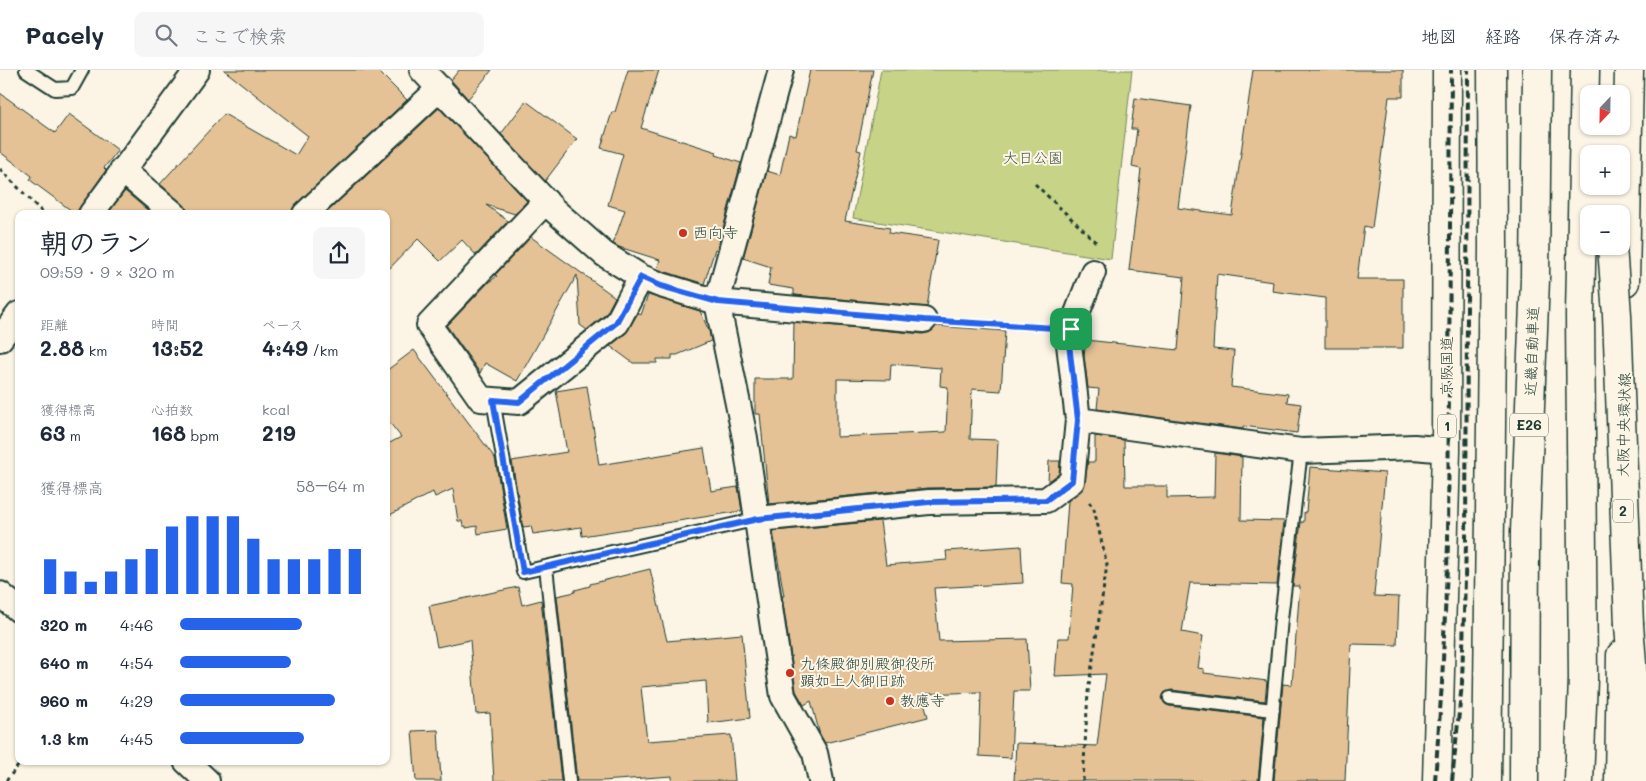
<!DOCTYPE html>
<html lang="ja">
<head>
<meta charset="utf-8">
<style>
  :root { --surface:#fff; --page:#f6f6f7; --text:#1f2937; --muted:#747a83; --line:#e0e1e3; --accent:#2563eb }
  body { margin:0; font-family:Mali,"Klee One",sans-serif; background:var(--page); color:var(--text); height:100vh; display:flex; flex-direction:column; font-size:19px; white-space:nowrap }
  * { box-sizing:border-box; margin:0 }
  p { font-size:16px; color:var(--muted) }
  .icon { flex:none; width:28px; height:28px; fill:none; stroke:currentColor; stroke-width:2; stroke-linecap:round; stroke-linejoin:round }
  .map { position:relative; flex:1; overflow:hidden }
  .side { position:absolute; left:15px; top:140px; width:375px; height:555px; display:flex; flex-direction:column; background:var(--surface); border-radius:10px; box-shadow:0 1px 4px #0004 }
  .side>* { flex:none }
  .needle { width:32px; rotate:202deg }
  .fabs { position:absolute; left:1580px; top:15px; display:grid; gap:10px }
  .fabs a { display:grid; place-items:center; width:50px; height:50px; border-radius:10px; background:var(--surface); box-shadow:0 1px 4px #0004; font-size:25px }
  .pin { position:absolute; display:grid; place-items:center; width:42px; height:42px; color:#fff; margin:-21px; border-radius:10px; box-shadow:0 2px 8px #0006 }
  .round { display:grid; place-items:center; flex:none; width:52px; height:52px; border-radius:10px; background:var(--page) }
  .head { display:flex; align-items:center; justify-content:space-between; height:85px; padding:0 25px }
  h1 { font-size:28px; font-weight:800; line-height:38px }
  .figures { display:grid; grid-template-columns:repeat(3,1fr); gap:8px; height:85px; padding:5px 25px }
  .figures div { display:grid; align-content:center }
  .figures b { font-size:21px; font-weight:800 }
  .figures small { font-size:14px; font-weight:400 }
  .figures p { font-size:14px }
  .chart { height:140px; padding:10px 25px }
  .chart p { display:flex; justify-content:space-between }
  .chart svg { width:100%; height:90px; margin-top:5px; stroke:var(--accent); stroke-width:6 }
  ul { padding:0 25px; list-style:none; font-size:16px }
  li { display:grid; grid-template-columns:80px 60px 1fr; align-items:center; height:38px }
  li i { height:12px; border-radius:6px; background:var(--accent) }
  header { display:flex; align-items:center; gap:30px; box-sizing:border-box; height:70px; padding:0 25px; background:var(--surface); border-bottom:1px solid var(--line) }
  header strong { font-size:24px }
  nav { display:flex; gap:28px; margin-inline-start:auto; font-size:18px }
  .search { width:350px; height:45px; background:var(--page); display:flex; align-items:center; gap:12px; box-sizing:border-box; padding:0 18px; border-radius:10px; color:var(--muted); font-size:19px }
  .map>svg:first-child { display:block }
</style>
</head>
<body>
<header>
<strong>Pacely</strong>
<div class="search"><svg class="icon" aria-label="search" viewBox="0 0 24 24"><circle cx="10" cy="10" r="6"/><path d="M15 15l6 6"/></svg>ここで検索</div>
<nav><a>地図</a><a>経路</a><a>保存済み</a></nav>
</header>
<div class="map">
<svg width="1646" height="711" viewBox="0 0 1646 711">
  <rect width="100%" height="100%" fill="#fcf5e5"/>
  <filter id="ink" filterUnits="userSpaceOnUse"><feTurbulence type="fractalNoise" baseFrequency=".02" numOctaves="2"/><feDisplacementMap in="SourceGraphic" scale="10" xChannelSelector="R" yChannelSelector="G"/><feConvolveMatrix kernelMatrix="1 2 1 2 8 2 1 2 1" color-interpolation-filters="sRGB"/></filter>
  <g filter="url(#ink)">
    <path fill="#c7d387" stroke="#73885e" d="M881 0H1132L1111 189 853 148Z"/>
    <path fill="#e5c296" stroke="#1f3d34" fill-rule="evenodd" d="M224 0H377L407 30 296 134 292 144H187V139L183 134 160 114 224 44 296 85 308 66Z
      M459 0H492L468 29 451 10Z
      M628 0H659L641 58 717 82 716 85 741 93 717 180 715 179 704 214 657 199 660 190 619 177 613 174 625 140 608 135 623 84 601 78 612 42H615Z
      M810 0H873L857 80 861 81 845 151 890 158 889 163 938 170 927 237 794 225V219L768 215 771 197 743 188 767 101 780 105 789 64 796 66Z
      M1253 0H1403V27H1389L1372 158 1364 156 1357 209H1403V278H1325V228L1272 221 1273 212 1217 204 1213 279 1234 281 1231 317 1288 324 1287 332 1301 334 1297 363 1243 356V359L1097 339 1099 319 1088 318 1084 286 1086 270 1178 280 1184 207 1129 200 1141 99 1132 97 1137 59H1131L1135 28 1191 36 1178 138 1232 145Z
      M0 23 55 63 69 44 118 80 104 98 106 100 76 144 30 110 32 106 0 82Z
      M526 31 577 69 545 111 501 64Z
      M439 38 527 131 515 144 486 135 508 151 476 185 462 170 440 191 418 169 386 202V144H325Z
      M125 121 152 144H111L109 142Z
      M531 167 615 227 606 244 587 260 580 255 577 205 517 311 485 293 480 303 447 256 488 213 497 206 495 205Z
      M648 225 700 241 709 261 711 271 677 285H672V289H657V293H633L610 276 626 263 638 243 641 245Z
      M794 252 923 264 930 262 936 256 1005 261 1001 321 972 319 970 369 998 370 996 417 928 418 769 434 760 344H755V309H793ZM891 294 941 298 940 316 948 317 946 362 837 367V309L890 310Z
      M414 280 495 388 507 459 478 464 477 456 466 458V456H463L462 451H458L453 419 435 427 433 422 386 447V375L401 367 386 348V301Z
      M587 316 599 395 704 378 711 421 738 417 742 441 582 466 581 457 533 464 531 456 523 457 512 391 567 382 556 321Z
      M1095 366 1124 370 1125 416H1167V428L1214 427 1215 383 1242 387 1241 450 1284 451 1277 515 1190 513 1182 562 1203 566 1198 598 1204 599V603L1267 611 1265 631 1171 620 1164 623 1162 628 1165 634 1169 636 1264 647 1258 711H1014L1016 673 1097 676 1106 604 1055 606 1058 568H1069L1073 514 1062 513 1068 431 1084 417 1088 392H1095Z
      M1049 391H1060L1059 404 1048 412Z
      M1310 397 1385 403 1374 526 1399 527 1397 575 1351 574 1345 711H1274L1283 614 1292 615 1300 516H1293L1301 452H1304V442H1306Z
      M880 451 886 495 947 490 946 481 1021 476 1023 513 934 518 939 571 1027 569 1030 621H1014L1011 688 979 686 981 622 922 624 928 647 825 673 820 665 811 631 804 635 796 621 782 526H784L773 461Z
      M650 499 667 571 742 564 750 648 708 653 706 611 641 617 647 671 731 665 735 711H672V706L602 711H577L557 526 575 522V520L590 516V514Z
      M518 517 522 535 541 530 561 711H494L490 643 476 644 470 570 437 577 429 536Z
      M438 660 441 711H416L412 661Z"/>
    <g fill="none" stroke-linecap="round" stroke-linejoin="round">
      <g stroke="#1f3d34" stroke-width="16">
        <path id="service" d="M26 0 55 19 72 18 82 0
          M493 330 523 502 758 449
          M546 497 569 711
          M1170 628 1273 640
          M1266 711 1281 549 1301 381"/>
      </g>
      <g stroke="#1f3d34" stroke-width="28">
        <path id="minor" d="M422 0 554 140 604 184 641 207 661 215 717 232 924 250
          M781 0 717 232 745 368 783 626 815 683 821 711
          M122 100 174 144
          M546 131 429 255 481 329 519 332 617 253 641 207
          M91 144 197 0
          M305 144 440 18
          M0 269 19 244
          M1078 350 1301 381 1414 377 1446 380
          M758 449 929 432 1046 430 1072 411 1078 350 1069 274 1071 259 1093 202
          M0 524 19 540
          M186 691 207 711"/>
      </g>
      <g stroke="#1f3d34" stroke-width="31">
        <path id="primary" d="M1625 212 1629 0
          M1487 711 1493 177 1492 0
          M1619 711 1621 585"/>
      </g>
      <g stroke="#1f3d34" stroke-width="31">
        <path id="trunk" d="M1437 711 1446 380 1447 0"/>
      </g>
      <g stroke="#1f3d34" stroke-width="31">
        <path id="motorway" d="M1603 56 1605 84
          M1607 116 1609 144
          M1629 555 1638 671 1644 711
          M1524 711 1525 462 1535 209 1537 0
          M1579 711 1583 609 1580 245 1585 0"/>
      </g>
      <path stroke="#1f3d34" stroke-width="3" stroke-dasharray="4 4" stroke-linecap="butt" d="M0 99 44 144
        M1035 114 1098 174
        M950 252 1044 257
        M6 711 22 691
        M1083 711 1088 622 1107 495 1094 439 1089 432"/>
      <use href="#service" stroke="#fcf5e5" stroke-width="12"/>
      <use href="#minor" stroke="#fcf5e5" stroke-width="24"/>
      <use href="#primary" stroke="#fcf5e5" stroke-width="28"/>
      <use href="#trunk" stroke="#fcf5e5" stroke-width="28"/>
      <use href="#motorway" stroke="#fcf5e5" stroke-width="28"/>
      <path stroke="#1f3d34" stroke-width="4" stroke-dasharray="8 4" stroke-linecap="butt" d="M1435 711 1442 613 1448 474 1451 0
        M1452 711 1462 613 1466 474 1468 0"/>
      <g stroke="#1f3d34" stroke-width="31" stroke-linecap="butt">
        <path id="motorway-bridge" d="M1612 176 1617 245 1629 555"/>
      </g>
      <use href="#motorway-bridge" stroke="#fcf5e5" stroke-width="28"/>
    </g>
  </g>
  <g fill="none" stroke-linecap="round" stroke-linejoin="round" filter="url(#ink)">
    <g stroke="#fff" stroke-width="10">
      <path id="route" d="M641 207 661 216 718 232 924 250 1071 259 1069 274 1078 350 1072 411 1046 430 929 432 758 449 523 502 493 330 519 332 616 253Z"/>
    </g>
    <use href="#route" stroke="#2563eb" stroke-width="6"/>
  </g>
  <g fill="#c8321e" stroke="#fcf5e5" stroke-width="2">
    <circle cx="683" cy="163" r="5"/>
    <circle cx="790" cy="603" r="5"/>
    <circle cx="890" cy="631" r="5"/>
  </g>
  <g text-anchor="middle" stroke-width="4" stroke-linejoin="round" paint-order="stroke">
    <g fill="#fcf5e5" stroke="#617469" stroke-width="1">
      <rect x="1510" y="343.5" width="38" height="23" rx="4"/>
      <rect x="1438" y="344.5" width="18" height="23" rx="4"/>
      <rect x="1613" y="429.5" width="20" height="23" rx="4"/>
    </g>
    <g font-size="14" font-weight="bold" fill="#1f3d34">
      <text x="1529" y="360">E26</text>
      <text x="1447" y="361">1</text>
      <text x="1623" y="446">2</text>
    </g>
    <g font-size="15" fill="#415b45" stroke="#fcf5e5">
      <text x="1033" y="93">大日公園</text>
    </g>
    <g font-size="15" fill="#1f3d34" stroke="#fcf5e5" text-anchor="start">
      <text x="693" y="168">西向寺</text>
      <text x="800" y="599">九條殿御別殿御役所<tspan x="800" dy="17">顕如上人御旧跡</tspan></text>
      <text x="900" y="636">教應寺</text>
    </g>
    <g font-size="15" fill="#1f3d34" stroke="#fcf5e5">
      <text transform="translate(1532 281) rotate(-88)" y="5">近畿自動車道</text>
      <text transform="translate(1447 296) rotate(-90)" y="5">京阪国道</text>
      <text transform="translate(1624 355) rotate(-89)" y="5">大阪中央環状線</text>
    </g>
  </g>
</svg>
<div class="fabs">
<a><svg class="needle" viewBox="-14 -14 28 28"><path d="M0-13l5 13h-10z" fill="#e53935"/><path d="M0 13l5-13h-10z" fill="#747a83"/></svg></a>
<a>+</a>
<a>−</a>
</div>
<div class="pin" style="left:1071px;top:259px;background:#1e9e55"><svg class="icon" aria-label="arrive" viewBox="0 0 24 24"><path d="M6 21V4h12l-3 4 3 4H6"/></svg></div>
<section class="side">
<div class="head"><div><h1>朝のラン</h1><p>09:59 · 9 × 320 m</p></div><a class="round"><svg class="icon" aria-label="share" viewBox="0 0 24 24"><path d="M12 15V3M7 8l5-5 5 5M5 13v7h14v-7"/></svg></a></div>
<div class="figures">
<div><p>距離</p><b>2.88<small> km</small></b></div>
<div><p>時間</p><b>13:52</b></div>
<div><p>ペース</p><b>4:49<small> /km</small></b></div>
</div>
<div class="figures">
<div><p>獲得標高</p><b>63<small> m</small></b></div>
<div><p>心拍数</p><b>168<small> bpm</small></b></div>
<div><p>kcal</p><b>219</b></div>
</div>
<div class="chart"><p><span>獲得標高</span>58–64 m</p>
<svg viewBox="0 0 160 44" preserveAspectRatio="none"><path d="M5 44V27M15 44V33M25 44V38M35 44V33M45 44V27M55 44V22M65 44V11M75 44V6M85 44V6M95 44V6M105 44V17M115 44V27M125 44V27M135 44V27M145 44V22M155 44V22"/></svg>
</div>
<ul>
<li><b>320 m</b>4:46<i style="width:66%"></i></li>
<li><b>640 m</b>4:54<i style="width:60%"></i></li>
<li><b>960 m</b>4:29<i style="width:84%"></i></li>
<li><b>1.3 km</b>4:45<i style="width:67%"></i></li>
</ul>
</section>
</div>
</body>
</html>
